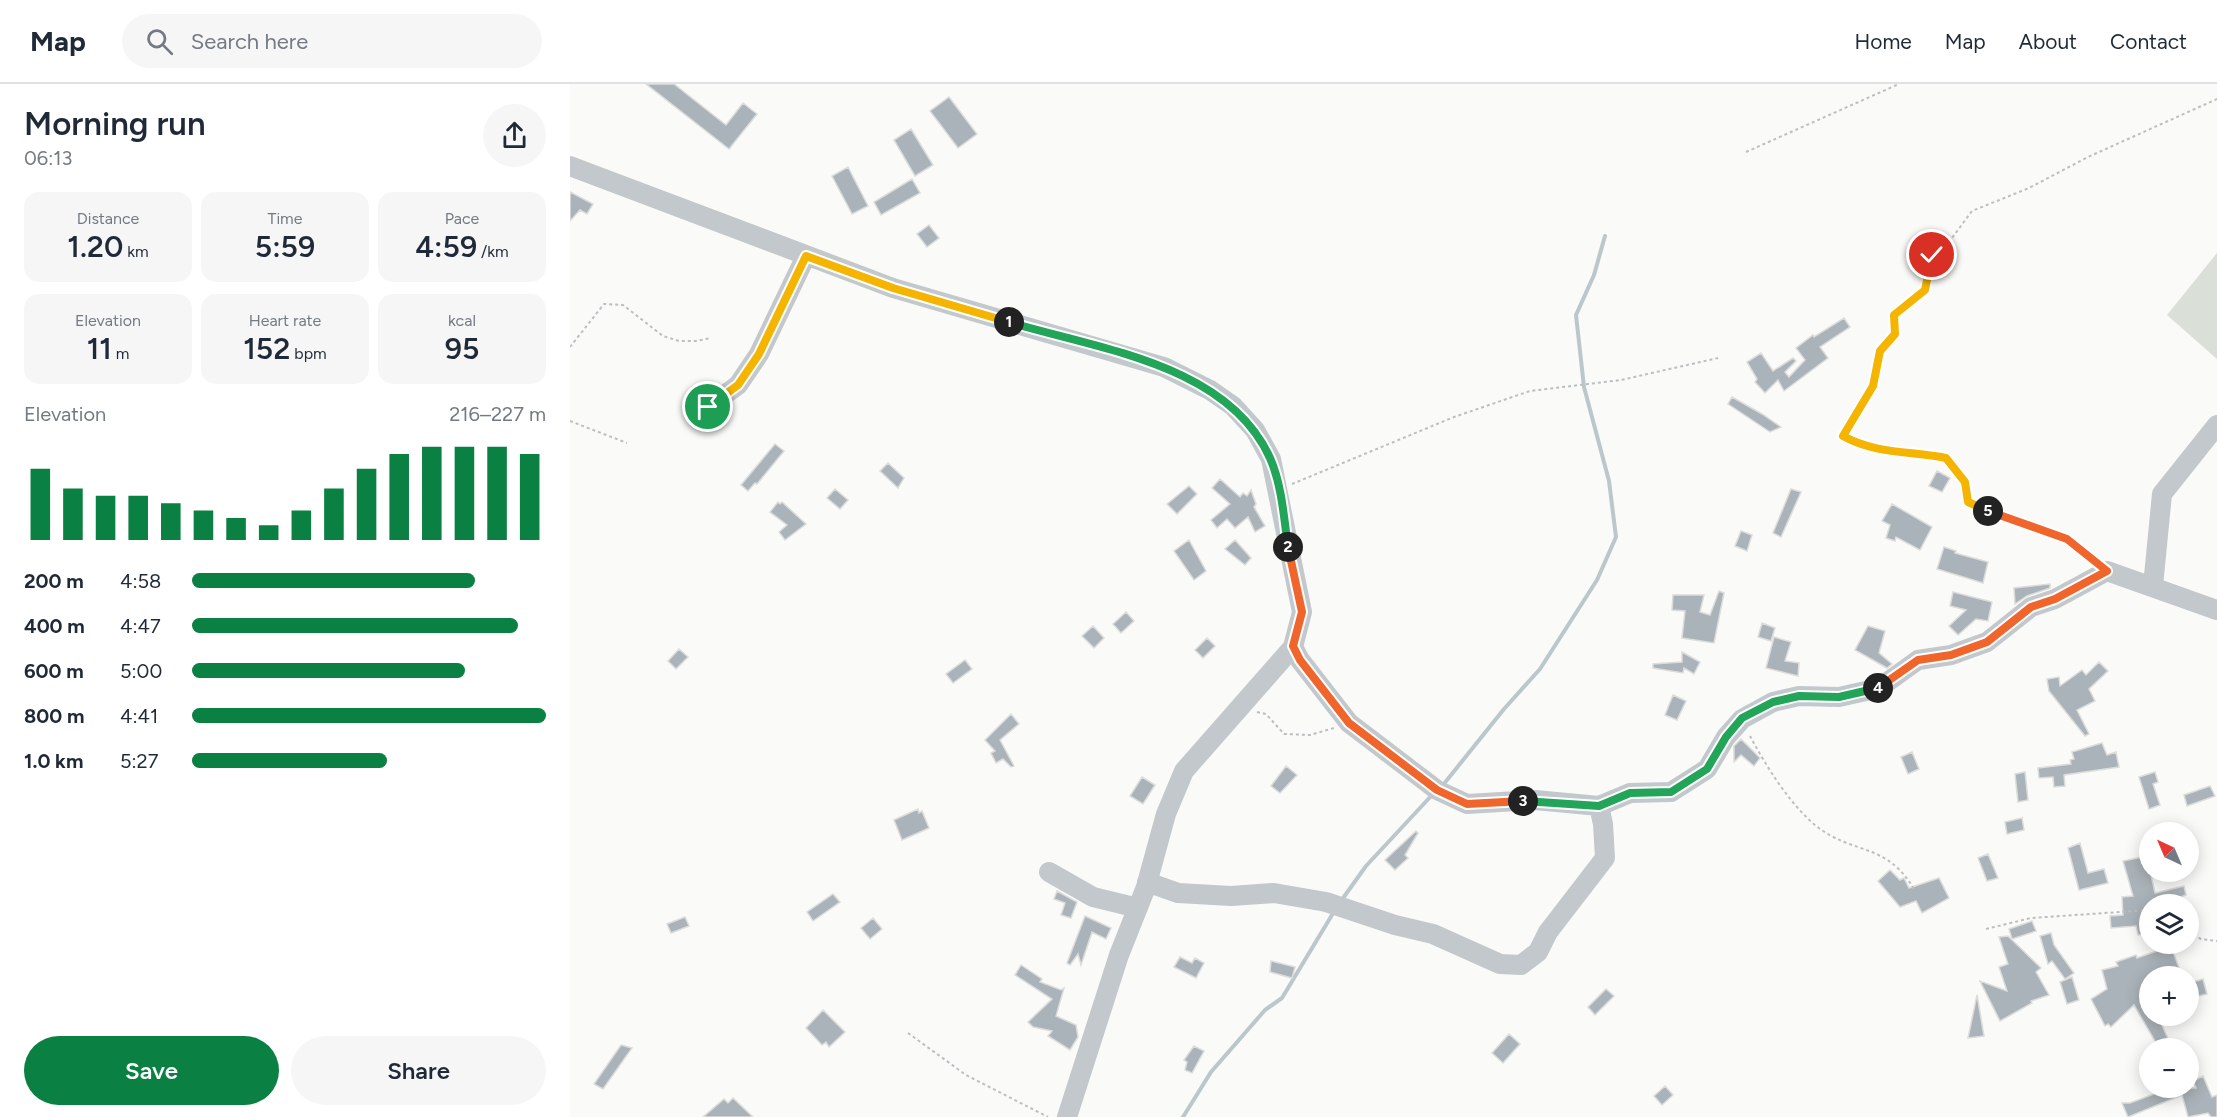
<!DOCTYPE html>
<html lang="en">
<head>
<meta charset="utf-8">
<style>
  :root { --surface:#fff; --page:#f6f6f7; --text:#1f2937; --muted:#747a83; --line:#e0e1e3; --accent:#0b8043 }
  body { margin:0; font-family:Figtree,sans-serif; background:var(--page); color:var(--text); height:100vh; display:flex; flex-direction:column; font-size:22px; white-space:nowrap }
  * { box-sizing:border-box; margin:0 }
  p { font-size:20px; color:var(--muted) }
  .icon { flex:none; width:33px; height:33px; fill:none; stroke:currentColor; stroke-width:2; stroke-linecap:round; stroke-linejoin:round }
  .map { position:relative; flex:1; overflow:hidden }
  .details { display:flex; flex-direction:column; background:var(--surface); width:570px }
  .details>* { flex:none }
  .needle { width:39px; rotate:316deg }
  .fabs { position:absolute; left:1569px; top:738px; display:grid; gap:12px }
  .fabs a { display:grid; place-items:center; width:60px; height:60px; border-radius:50%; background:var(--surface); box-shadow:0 3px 15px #0003; font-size:30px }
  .pin { position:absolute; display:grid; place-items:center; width:51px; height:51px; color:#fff; margin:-26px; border:3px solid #fff; border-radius:50%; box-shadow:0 2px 6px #0007 }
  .km { position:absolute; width:30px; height:30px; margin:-15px; border-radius:50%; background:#222; color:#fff; font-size:16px; line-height:30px; text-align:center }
  .round { display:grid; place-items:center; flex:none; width:63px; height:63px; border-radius:32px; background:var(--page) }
  .overview { display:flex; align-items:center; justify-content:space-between; height:102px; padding:0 24px }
  h1 { font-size:33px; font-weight:600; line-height:45px }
  .metrics { display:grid; grid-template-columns:repeat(3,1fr); gap:9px; height:102px; padding:6px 24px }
  .metrics div { display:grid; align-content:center; border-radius:15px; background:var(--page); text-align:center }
  .metrics b { font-size:30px; font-weight:600 }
  .metrics small { font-size:16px; font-weight:400 }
  .metrics p { font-size:16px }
  .chart { height:168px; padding:12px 24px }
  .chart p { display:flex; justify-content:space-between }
  .chart svg { width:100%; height:108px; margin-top:6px; stroke:var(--accent); stroke-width:6 }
  .primary-button { display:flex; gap:12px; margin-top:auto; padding:12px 24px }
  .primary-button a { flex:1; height:69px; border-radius:36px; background:var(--accent); color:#fff; font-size:24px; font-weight:600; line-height:69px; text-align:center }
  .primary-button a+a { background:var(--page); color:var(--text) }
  ul { padding:0 24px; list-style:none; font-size:20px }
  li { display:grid; grid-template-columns:96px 72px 1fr; align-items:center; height:45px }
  li i { height:15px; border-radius:8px; background:var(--accent) }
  header { display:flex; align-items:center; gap:36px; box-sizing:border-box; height:84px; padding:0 30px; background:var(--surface); border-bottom:2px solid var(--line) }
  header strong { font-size:28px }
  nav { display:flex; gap:33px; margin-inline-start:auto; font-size:21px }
  .search { width:420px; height:54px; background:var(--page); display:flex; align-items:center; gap:15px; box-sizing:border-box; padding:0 21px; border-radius:33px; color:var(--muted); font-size:22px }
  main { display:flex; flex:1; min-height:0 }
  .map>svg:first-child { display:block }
</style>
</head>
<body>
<header>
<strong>Map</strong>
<div class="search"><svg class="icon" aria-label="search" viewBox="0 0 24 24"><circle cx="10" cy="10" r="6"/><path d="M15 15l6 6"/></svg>Search here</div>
<nav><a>Home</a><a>Map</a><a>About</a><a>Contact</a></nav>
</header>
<main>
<section class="details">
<div class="overview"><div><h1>Morning run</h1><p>06:13</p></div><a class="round"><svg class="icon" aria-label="share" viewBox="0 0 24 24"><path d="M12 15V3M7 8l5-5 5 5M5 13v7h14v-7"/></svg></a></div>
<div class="metrics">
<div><p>Distance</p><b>1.20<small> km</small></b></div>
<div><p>Time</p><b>5:59</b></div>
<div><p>Pace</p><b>4:59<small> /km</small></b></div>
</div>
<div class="metrics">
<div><p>Elevation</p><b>11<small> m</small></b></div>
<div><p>Heart rate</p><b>152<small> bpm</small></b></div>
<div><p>kcal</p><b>95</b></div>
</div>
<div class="chart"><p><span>Elevation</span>216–227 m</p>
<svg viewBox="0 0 160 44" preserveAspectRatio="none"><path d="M5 44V15M15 44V23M25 44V26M35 44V26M45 44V29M55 44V32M65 44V35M75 44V38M85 44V32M95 44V23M105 44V15M115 44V9M125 44V6M135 44V6M145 44V6M155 44V9"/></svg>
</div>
<ul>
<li><b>200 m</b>4:58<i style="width:80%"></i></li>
<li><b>400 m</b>4:47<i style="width:92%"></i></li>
<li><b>600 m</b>5:00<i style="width:77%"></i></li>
<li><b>800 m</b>4:41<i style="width:100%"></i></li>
<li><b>1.0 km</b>5:27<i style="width:55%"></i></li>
</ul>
<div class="primary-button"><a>Save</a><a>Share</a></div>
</section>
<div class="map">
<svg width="1647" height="1033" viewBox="0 0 1647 1033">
  <rect width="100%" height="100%" fill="#fafaf8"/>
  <path fill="#dadfd7" d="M1647 169V275L1597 231Z"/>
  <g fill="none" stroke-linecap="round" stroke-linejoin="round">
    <path stroke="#bbc7cb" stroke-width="4" d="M873 701 934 625 970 585 1027 496 1046 453 1039 397 1014 303 1006 231 1024 191 1035 152
      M771 817 796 782 863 710
      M613 1033 641 988 695 926 712 914 765 826"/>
  </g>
  <path fill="#aab3b9" stroke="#dcdcda" stroke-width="1.5" d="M76 0H104L156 41 173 19 187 30 159 65Z
    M379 13 407 50 388 64 360 27Z
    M341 45 363 81 345 92 324 56Z
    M278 83 298 122 282 130 262 92Z
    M342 95 350 109 311 131 304 118Z
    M0 108 23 120 17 130 10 126 0 137Z
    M359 141 369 154 357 163 347 150Z
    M1274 234 1280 243 1250 263 1258 274 1214 307 1208 296 1195 309 1185 298 1187 295 1177 278 1191 269 1203 287 1223 274 1226 277 1215 288 1219 293 1235 276 1226 264 1243 251 1244 253Z
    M1162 313 1192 330 1211 343 1200 348 1158 320Z
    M205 360 214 367 187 400 185 399 178 407 171 401Z
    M318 379 334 394 328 404 310 387Z
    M1367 387 1380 394 1372 408 1359 402Z
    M650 395 670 413 673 409 677 412 681 406 686 420 684 423 695 442 685 448 678 433 665 444 657 435 647 444 641 436 660 420 642 404Z
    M619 402 627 410 607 430 597 420Z
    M265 405 278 416 270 425 257 414Z
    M1221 405 1231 408 1211 453 1203 449Z
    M208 418 210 420 212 418 236 440 215 456 209 448 217 441 200 428Z
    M1322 420 1362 443 1350 466 1326 453 1325 457 1316 454 1320 441 1312 437Z
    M1171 447 1182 451 1177 467 1165 462Z
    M619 456 636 487 624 496 604 467Z
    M665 456 681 474 675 481 655 465Z
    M1374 463 1386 467 1385 469 1418 478 1413 499 1367 485Z
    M1480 500V504L1457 512 1445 520 1444 504Z
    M1149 507 1154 509 1144 559 1112 554 1115 527 1102 526 1103 511H1134L1130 528 1140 531Z
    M1383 508 1422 518 1418 537 1406 535 1388 551 1379 542 1396 526 1380 522Z
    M556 528 564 537 551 549 543 540Z
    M1192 539 1205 544 1201 557 1188 553Z
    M523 542 534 554 524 564 512 552Z
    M1298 542 1315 547 1309 569 1322 580 1317 584 1285 566Z
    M1204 553 1221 558 1215 577 1229 579 1228 592 1196 584Z
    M637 554 645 562 633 574 625 566Z
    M109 565 118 573 106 585 98 577Z
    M1112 568 1130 578 1124 590 1114 584 1113 589 1083 584V580L1112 578Z
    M395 576 402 585 383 599 376 590Z
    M1529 578 1538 587 1519 605 1525 617 1507 626 1519 650 1515 652 1479 607 1477 595 1489 593 1490 602 1512 586 1516 591Z
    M1103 611 1116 617 1107 636 1095 631Z
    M441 630 449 640 430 656 444 682 441 683 433 675 426 679 421 669 425 667 415 656Z
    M1171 655 1190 674 1184 682 1171 671 1164 678V662Z
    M1532 659 1537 671 1546 668 1549 683 1494 691 1495 702 1484 703 1483 693 1469 694 1468 684 1501 680 1500 676 1504 675 1502 668Z
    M1342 668 1349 685 1338 690 1331 673Z
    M716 682 727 691 710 709 701 702Z
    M1455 688 1458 716 1448 718 1445 690Z
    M1585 688 1588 698 1583 700 1590 721 1579 725 1569 693Z
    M572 693 585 701 573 720 560 712Z
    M1640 702 1645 712 1617 722 1614 711Z
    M348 725 349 729 352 727 359 744 332 756 324 736Z
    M1452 734 1454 746 1437 750 1435 738Z
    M846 747 848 749 835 771 838 774 825 786 815 776Z
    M1510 759 1518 789 1534 785 1538 799 1509 806 1498 764Z
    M1418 770 1428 794 1417 797 1408 774Z
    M1577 772 1585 809 1614 802 1616 811 1594 819 1580 820V849L1568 851 1566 842 1541 844 1540 832 1553 831 1552 813 1563 812 1553 777Z
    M1320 786 1330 796 1334 794 1339 804 1369 794 1379 814 1352 829 1346 817 1330 823 1308 797Z
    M487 807 507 818 501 834 491 831 495 819 484 815Z
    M263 810 270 818 243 837 237 828Z
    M515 832 541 844 536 855 522 848 511 881 508 870 500 881 497 879Z
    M115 833 119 842 101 849 97 840Z
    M303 834 312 845 300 855 291 844Z
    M1462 837 1466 847 1442 855 1439 845Z
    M1481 849 1484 861 1504 889 1495 895 1482 877 1478 880 1470 852Z
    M1438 852 1471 884 1466 888 1479 911 1461 917 1462 919 1430 937 1410 897 1437 907 1429 883 1438 880 1429 853Z
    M1601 862 1612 892H1580V932H1588L1602 964H1589L1564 921 1541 943 1538 940 1535 942 1521 915 1537 905 1532 886 1548 882 1546 878 1566 871 1567 874Z
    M610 873 622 879 625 874 634 879 626 894 604 883Z
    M701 877 725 883 722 894 700 888Z
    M451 881 472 895 470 898 491 906 494 904 486 932 506 941 508 953 500 966 478 952 482 947 463 943 458 938 482 915 445 891Z
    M1502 893 1509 916 1497 920 1490 898Z
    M1633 895 1637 910 1624 913 1620 899Z
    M1036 905 1044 912 1025 931 1018 923Z
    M1407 911 1414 952 1398 954Z
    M253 926 275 948 259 963 256 958 252 961 236 944Z
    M939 950 950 960 933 979 922 969Z
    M51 961 62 964 33 1005 24 1000Z
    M624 962 634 967 622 989 615 986 617 978 614 976Z
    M1633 992 1642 1013 1647 1011V1033H1641L1638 1029 1618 1033 1612 1011 1558 1033 1552 1019H1560L1600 1004H1626L1623 997Z
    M1095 1002 1103 1011 1092 1021 1084 1012Z
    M163 1014 183 1033H133L154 1015 158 1019Z"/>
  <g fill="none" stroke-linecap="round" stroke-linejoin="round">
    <path stroke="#bbbfc2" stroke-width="2" stroke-dasharray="3 3" stroke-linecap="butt" d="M1176 68 1329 0
      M0 263 34 220 53 221 93 252 109 257H126L141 254
      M0 337 57 359
      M722 400 884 333 960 307 1051 296 1148 274
      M1523 476 1497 455 1398 418 1395 398 1376 374C1341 367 1305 370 1273 352L1303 302 1310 267 1325 250 1324 231 1355 206 1362 171 1379 158 1402 127 1459 104 1518 73 1647 15
      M687 628 696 630 714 650 740 651 764 644
      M1180 652C1196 682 1219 719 1245 741 1283 772 1317 757 1345 807
      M1416 845 1461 834 1580 826
      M1618 848 1631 855 1647 857
      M338 949 396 991 478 1033"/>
    <path stroke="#c3c8cc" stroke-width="20" d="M0 82 323 204 594 283 640 306 663 322 685 346 701 375 732 528 723 563 614 687 596 730 576 803 549 871 497 1033
      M138 323 168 301 189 270 236 172
      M1583 502 1592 410 1647 341
      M723 563 730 576 779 639 867 706 897 720 965 716 1029 722 1060 709 1101 708 1137 685 1156 653 1172 635 1203 618 1229 612 1269 613 1309 604 1348 576 1381 571 1417 558 1461 523 1485 515 1537 487 1647 526
      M479 788 523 813 568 824
      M577 798 608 809 661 812 704 809 756 818 825 841 863 850 930 880 951 881 968 868 978 848 1035 774 1033 740 1029 722"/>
  </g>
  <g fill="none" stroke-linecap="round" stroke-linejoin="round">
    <g stroke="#fff" stroke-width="12">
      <path id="split-1" d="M138 323 168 301 189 270 236 172 323 204 439 238"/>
    </g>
    <g stroke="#fff" stroke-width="12">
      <path id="split-2" d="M439 238C528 265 658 280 700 374 712 401 714 435 718 463"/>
    </g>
    <g stroke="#fff" stroke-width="12">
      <path id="split-3" d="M718 463 732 528 723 562 730 576 779 639 867 706 897 720 953 717"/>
    </g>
    <g stroke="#fff" stroke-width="12">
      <path id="split-4" d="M953 717 1029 722 1060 709 1101 708 1137 685 1156 653 1172 634 1203 618 1229 612 1269 613 1308 604"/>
    </g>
    <g stroke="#fff" stroke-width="12">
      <path id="split-5" d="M1308 604 1348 576 1381 571 1417 558 1461 523 1485 515 1537 487 1497 455 1418 427"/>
    </g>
    <g stroke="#fff" stroke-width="12">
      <path id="split-6" d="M1362 171 1355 206 1324 231 1325 250 1310 267 1303 302 1273 352C1305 370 1341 367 1376 374L1395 398 1398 418 1418 427"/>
    </g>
    <use href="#split-1" stroke="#f5b400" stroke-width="8"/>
    <use href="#split-2" stroke="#22a559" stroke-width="8"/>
    <use href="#split-3" stroke="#f0652b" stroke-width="8"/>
    <use href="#split-4" stroke="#22a559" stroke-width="8"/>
    <use href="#split-5" stroke="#f0652b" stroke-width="8"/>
    <use href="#split-6" stroke="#f5b400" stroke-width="8"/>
  </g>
</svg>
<div class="fabs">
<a><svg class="needle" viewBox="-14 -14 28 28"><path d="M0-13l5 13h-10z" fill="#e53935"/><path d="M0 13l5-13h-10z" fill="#747a83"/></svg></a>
<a><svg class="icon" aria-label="layers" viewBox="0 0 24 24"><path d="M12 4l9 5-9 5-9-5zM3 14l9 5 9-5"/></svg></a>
<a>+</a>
<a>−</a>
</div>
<div class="pin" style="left:138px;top:323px;background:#1e9e55"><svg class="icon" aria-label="arrive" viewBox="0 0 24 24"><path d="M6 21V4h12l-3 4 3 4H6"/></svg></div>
<div class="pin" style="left:1362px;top:171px;background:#d93025"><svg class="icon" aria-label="check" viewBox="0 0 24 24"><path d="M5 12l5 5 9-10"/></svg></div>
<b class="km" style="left:439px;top:238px">1</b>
<b class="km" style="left:718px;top:463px">2</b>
<b class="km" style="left:953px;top:717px">3</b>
<b class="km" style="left:1308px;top:604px">4</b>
<b class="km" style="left:1418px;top:427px">5</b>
</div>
</main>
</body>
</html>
